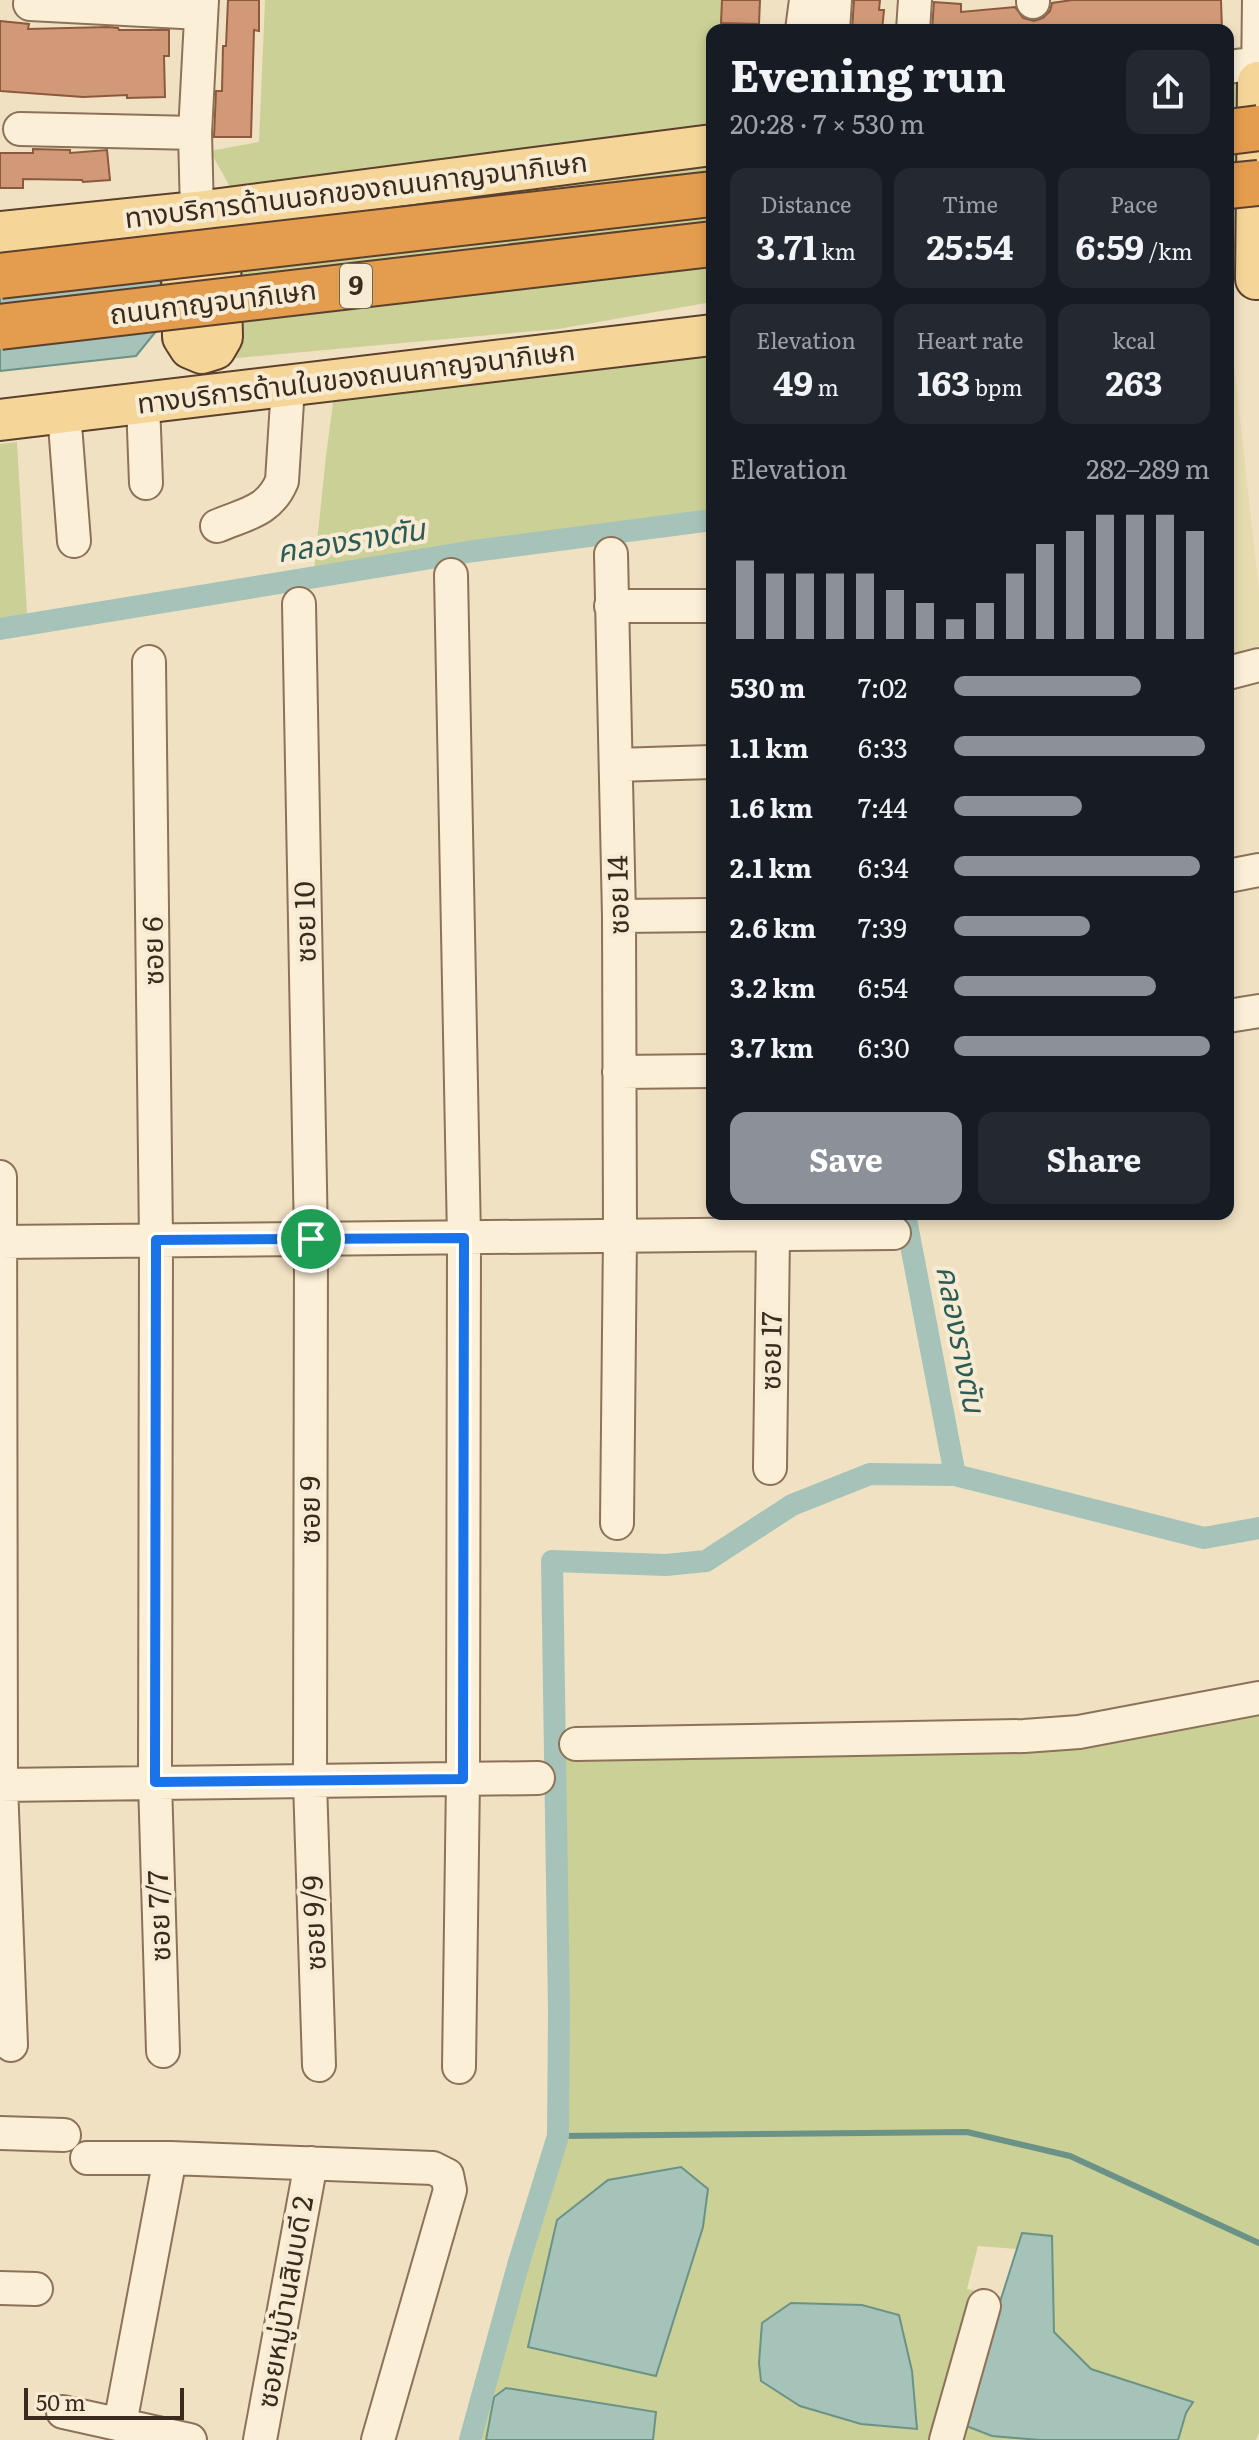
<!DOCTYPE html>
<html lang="en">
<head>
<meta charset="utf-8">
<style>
  :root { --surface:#171b24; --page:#242831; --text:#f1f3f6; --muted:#9ea1a6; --accent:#8c9099 }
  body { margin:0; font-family:Literata,"Noto Sans Thai",serif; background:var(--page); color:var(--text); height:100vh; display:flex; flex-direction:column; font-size:30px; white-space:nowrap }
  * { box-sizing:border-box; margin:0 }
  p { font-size:26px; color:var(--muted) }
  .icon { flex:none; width:44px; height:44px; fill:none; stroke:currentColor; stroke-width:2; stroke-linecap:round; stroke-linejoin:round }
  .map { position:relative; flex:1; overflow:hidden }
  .details { position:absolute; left:706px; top:24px; width:528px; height:1196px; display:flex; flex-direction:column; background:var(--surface); border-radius:16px; box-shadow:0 4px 12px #0003 }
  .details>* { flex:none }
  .scale { position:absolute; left:24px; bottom:20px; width:160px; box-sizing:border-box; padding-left:8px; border:4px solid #3b2b1e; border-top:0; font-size:22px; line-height:28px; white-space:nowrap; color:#3b2b1e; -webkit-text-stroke:6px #f7ecd3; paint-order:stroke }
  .pin { position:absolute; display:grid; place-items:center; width:68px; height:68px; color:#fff; margin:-34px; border:4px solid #fff; border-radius:50%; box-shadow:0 2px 8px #0007 }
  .round { display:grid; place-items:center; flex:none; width:84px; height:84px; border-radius:16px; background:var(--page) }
  .overview { display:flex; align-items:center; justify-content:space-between; height:136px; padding:0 24px }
  h1 { font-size:44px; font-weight:700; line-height:60px }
  .figures { display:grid; grid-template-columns:repeat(3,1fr); gap:12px; height:136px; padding:8px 24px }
  .figures div { display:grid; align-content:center; border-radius:16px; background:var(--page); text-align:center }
  .figures b { font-size:34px; font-weight:700 }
  .figures small { font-size:22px; font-weight:400 }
  .figures p { font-size:22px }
  .chart { height:224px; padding:16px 24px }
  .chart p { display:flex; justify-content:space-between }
  .chart svg { width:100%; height:144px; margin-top:8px; stroke:var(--accent); stroke-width:6 }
  .cta { display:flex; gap:16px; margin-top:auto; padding:16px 24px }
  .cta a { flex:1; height:92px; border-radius:16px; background:var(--accent); color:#fff; font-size:32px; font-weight:700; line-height:92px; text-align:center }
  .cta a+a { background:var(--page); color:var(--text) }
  ul { padding:0 24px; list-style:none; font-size:26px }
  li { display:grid; grid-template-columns:128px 96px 1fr; align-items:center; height:60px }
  li i { height:20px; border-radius:10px; background:var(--accent) }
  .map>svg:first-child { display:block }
</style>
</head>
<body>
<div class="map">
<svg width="1259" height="2440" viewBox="0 0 1259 2440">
  <rect width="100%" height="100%" fill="#f1e1c3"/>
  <path fill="#e7dcb0" d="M1228 308 1259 590V646L1228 655Z"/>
  <path fill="#cbd096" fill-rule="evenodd" d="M265 0H723L720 30H712V102L709 125 712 141V302L558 329 227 359 247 217 210 151 259 142Z
    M1228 76 1239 80 1237 99 1239 252 1228 253Z
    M712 353V512L450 549 314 571 326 456 334 395Z
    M17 442 27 614 0 618V444Z
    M1259 1712V2433L1256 2440H1178L1186 2413 1193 2402 1091 2369 1054 2332 1052 2237 1022 2233 1017 2249 978 2246 967 2289 1002 2297 962 2424 992 2436 1040 2440H653L656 2412 494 2397 486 2440H462L547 2140 550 2122H568L563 1757 1024 1753ZM681 2167 708 2189 703 2227 656 2376Z"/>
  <path fill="#a6c3b9" stroke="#6b9287" stroke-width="2" d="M145 244 161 284 157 330 136 356 0 371V260Z
    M681 2167 708 2189 703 2227 656 2376 528 2347 557 2220 608 2180Z
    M1022 2233 1052 2236 1054 2332 1091 2369 1193 2402 1186 2413 1178 2440H1040L992 2436 961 2424Z
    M791 2303 862 2305 899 2315 912 2371 917 2429 861 2424 800 2406 761 2381 759 2363 762 2323Z
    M506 2388 656 2412 653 2440H486L494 2397Z"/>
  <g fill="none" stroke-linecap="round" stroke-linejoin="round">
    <path stroke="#6b9287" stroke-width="6" d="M558 2136 967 2132 1070 2156 1259 2243"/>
    <path stroke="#a6c3b9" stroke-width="22" d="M0 629 474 551 712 520
      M905 1214 955 1475
      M470 2440 519 2262 558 2136 559 2011 552 1561 666 1565 706 1561 792 1505 870 1474 955 1475 1204 1538 1259 1528"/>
  </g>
  <path fill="#d19977" stroke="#8d593d" stroke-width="2" d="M228 0H259V31L254 30 251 137H214L216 91H222L223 46H226Z
    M722 0H760L759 24 721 23Z
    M854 0H880L879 10H884L882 30H852Z
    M1072 0H1221L1222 30H932L934 2 961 4V12L1015 7 1023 18 1034 21 1043 18 1050 11 1052 3Z
    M0 21 29 24 28 29 108 27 118 28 119 30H169V56H164L165 97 127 98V95L83 97 0 91Z
    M33 149 70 150V153L107 150 110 180 83 182 82 180 23 179V188H0V153H33Z"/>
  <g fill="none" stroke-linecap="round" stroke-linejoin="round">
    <g stroke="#8c7259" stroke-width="36">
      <path id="minor" d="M1033 2V0
        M30 4 201 13
        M802 30 806 0
        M833 30 835 0
        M913 30 915 0
        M1228 67 1258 63
        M1258 82 1259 0
        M20 129 195 133
        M197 212 195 133 202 0
        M143 403 146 483
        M64 412 74 541
        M217 526C245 514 269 512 282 481L288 386
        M611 554 619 916 620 1236 617 1523
        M451 575 464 1238 463 1779 459 2067
        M299 604 311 1239 310 1782 319 2065
        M611 606H712
        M149 662 156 1240 155 1782 163 2051
        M1228 673 1259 665
        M616 765 712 762
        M1228 876 1259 870
        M619 916 712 915
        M1228 1016 1259 1011
        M619 1072 712 1071
        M0 1177 1 1785 11 2045
        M0 1242 894 1233
        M770 1468 773 1235
        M576 1744 1024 1736 1079 1732 1259 1698
        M0 1785 538 1778
        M0 2133 64 2135
        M87 2158H170L433 2168 447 2175 450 2190 378 2440
        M0 2288 36 2289
        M63 2412 190 2440
        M120 2424 170 2158
        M260 2440 311 2163
        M946 2440 984 2306"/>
    </g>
    <g stroke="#5a402d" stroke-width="44">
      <path id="major" d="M0 232 197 212 712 145
        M200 246 212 249 220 258 222 337 215 349 202 353 190 348 183 337 182 263 188 252Z
        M1256 279 1258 82
        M0 420 712 335"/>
    </g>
    <use href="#minor" stroke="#fbefd7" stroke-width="32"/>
    <use href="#major" stroke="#f6d599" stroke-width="40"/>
    <g stroke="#5a402d" stroke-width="48" stroke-linecap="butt">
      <path id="highway-bridge" d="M1228 132 1259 128
        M1228 186 1259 183
        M0 276 712 194
        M0 327 712 244"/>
    </g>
    <use href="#highway-bridge" stroke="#e49d4f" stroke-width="44"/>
  </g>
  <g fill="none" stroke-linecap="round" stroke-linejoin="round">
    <g stroke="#fff" stroke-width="16">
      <path id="route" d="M464 1238 463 1779 155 1782 156 1240Z"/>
    </g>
    <use href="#route" stroke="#1a73e8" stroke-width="10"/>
  </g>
  <g text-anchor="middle" stroke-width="8" stroke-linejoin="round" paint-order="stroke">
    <rect fill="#f7ecd3" stroke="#736554" stroke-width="2" x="340" y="264" width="32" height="44" rx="6"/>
    <g font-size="26" font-weight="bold" fill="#3b2b1e">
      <text x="356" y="295">9</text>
    </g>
    <g font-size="28" fill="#3b2b1e" stroke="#f7ecd3">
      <text transform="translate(356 190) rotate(-7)" y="10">ทางบริการด้านนอกของถนนกาญจนาภิเษก</text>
      <text transform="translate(213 302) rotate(-7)" y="10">ถนนกาญจนาภิเษก</text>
      <text transform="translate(356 377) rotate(-7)" y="10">ทางบริการด้านในของถนนกาญจนาภิเษก</text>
      <text transform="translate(618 895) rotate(-91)" y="10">ซอย 14</text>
      <text transform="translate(305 922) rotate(-91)" y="10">ซอย 10</text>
      <text transform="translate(153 951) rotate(-91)" y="10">ซอย 6</text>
      <text transform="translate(771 1351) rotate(-89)" y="10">ซอย 17</text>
      <text transform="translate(310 1510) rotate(-90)" y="10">ซอย 9</text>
      <text transform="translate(159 1916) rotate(-92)" y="10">ซอย 7/7</text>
      <text transform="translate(314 1923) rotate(-92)" y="10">ซอย 9/9</text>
      <text transform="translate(285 2302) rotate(-80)" y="10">ซอยหมู่บ้านสินบดี 2</text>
    </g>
    <g font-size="30" font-style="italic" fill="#2c5c57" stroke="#f7ecd3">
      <text transform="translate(351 541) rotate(-9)" y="10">คลองรางตัน</text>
      <text transform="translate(960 1339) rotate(79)" y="10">คลองรางตัน</text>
    </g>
  </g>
</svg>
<div class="scale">50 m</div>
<div class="pin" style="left:311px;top:1239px;background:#1e9e55"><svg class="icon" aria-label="arrive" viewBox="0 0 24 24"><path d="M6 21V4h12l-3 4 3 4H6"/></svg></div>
<section class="details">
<div class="overview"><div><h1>Evening run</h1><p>20:28 · 7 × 530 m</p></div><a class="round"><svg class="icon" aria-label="share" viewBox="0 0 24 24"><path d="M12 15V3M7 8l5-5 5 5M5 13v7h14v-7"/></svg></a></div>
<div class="figures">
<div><p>Distance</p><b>3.71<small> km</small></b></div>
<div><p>Time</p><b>25:54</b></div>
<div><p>Pace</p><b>6:59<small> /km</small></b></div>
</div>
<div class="figures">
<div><p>Elevation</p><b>49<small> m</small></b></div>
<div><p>Heart rate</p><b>163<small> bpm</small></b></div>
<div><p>kcal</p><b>263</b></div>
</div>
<div class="chart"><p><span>Elevation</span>282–289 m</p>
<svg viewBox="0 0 160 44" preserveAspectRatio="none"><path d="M5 44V20M15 44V24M25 44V24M35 44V24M45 44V24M55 44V29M65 44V33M75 44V38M85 44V33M95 44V24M105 44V15M115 44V11M125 44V6M135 44V6M145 44V6M155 44V11"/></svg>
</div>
<ul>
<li><b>530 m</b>7:02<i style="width:73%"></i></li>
<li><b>1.1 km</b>6:33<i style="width:98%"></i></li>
<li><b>1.6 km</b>7:44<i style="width:50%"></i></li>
<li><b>2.1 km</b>6:34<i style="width:96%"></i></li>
<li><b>2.6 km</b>7:39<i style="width:53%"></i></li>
<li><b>3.2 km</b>6:54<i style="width:79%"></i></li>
<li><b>3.7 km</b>6:30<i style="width:100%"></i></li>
</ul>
<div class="cta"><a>Save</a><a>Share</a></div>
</section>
</div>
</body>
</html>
